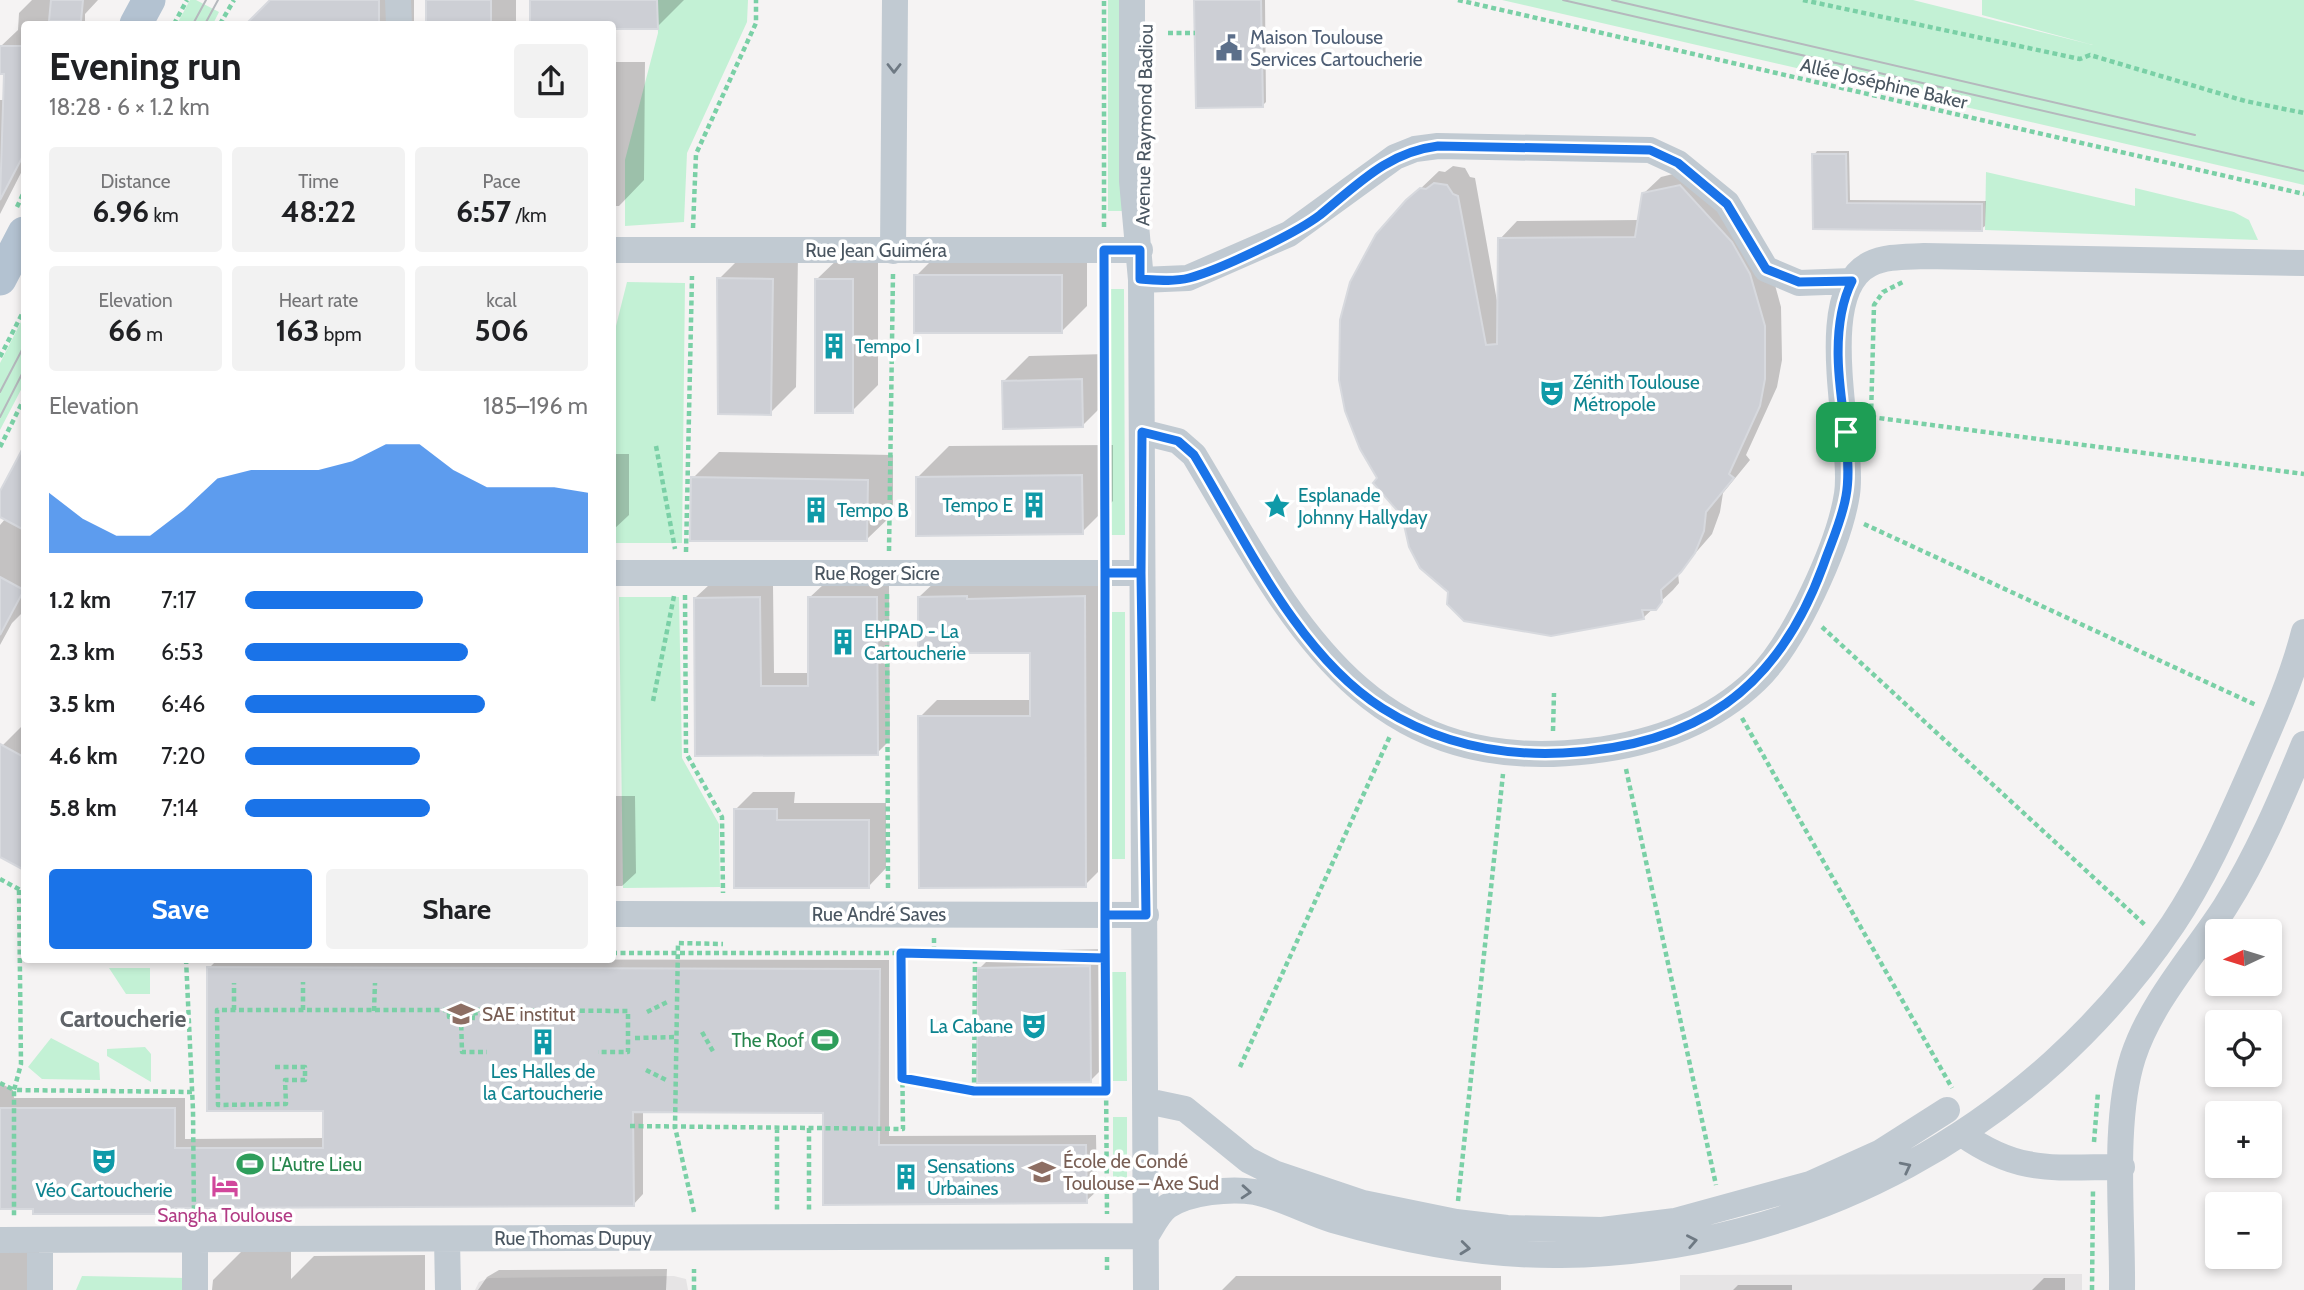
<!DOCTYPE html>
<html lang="en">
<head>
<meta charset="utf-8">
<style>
  :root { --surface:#fff; --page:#f2f2f2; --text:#202124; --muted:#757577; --accent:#1a73e8 }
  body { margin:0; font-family:Cabin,sans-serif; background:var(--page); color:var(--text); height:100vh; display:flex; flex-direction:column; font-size:26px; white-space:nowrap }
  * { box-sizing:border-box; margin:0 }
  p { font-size:23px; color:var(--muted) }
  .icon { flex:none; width:38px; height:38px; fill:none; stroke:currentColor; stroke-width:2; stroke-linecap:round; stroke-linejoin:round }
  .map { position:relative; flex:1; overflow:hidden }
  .sheet { position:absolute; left:21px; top:21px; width:595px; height:942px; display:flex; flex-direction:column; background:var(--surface); border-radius:7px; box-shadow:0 4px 10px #0003 }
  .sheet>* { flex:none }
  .needle { width:46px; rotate:266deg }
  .controls { position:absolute; left:2205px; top:919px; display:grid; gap:14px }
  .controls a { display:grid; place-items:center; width:77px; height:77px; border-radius:7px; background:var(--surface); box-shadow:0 4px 10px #0003; font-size:35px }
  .pin { position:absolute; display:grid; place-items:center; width:60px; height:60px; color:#fff; margin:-30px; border-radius:14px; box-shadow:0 4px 10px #0006 }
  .round { display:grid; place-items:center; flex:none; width:74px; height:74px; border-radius:7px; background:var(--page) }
  .headline { display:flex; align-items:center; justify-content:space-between; height:119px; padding:0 28px }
  h1 { font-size:38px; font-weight:700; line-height:52px }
  .metrics { display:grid; grid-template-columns:repeat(3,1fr); gap:10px; height:119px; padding:7px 28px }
  .metrics div { display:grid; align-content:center; border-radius:7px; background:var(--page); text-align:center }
  .metrics b { font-size:30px; font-weight:700 }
  .metrics small { font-size:19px; font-weight:400 }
  .metrics p { font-size:19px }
  .chart { height:196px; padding:14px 28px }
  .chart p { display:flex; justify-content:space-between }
  .chart svg { width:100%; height:126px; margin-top:7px; fill:var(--accent); opacity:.7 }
  .button { display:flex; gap:14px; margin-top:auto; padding:14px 28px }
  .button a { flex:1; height:80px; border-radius:7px; background:var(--accent); color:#fff; font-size:28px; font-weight:700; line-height:80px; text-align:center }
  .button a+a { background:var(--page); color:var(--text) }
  ul { padding:0 28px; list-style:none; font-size:23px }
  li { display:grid; grid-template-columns:112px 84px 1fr; align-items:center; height:52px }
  li i { height:18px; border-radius:9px; background:var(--accent) }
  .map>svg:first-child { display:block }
</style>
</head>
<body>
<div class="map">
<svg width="2304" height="1290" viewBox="0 0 2304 1290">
  <rect width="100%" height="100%" fill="#f5f3f3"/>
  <path fill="#e6e4e5" d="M2082 1274V1290H1680V1275Z
    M674 1276 686 1279 688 1290H475L479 1282 489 1278Z"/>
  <path fill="#c3f1d5" d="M190 0H196L219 12 213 24H177Z
    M657 0H748L747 22 687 153 684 222 625 226V160L658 33Z
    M1108 0H1124L1126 211H1108Z
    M1502 0H1913L2093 45 1982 15V0H2304V185Z
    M1986 172 2135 206V188L2234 212 2249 220 2258 240 1985 230Z
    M627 282 685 283 682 543H613L612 342Z
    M1109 289H1124L1125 535H1110Z
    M24 316V384L0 430V363Z
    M619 597H679L682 758 719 824 720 887 623 888Z
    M1111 612H1125V859H1111Z
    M109 968H150V994H126Z
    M1112 972H1126L1127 1081H1113Z
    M51 1038 99 1063 100 1080 42 1079 28 1067Z
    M145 1047 151 1054V1082L107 1056V1049Z
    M1113 1117H1127V1182L1113 1181Z
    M82 1276 187 1278V1290H76Z"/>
  <path fill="#0003" d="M32 0H98L85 14V24H24V167L0 214V100H5L6 72H0V47L18 30 19 13Z
    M273 0H414V24H248Z
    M428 0H516V24H428Z
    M532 0H684L657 27 532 24Z
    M1196 0H1265L1266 102 1262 106Z
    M612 62H645L644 180 619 206H612Z
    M1817 151H1849L1850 200 1986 201 1985 226 1981 229 1815 227 1814 155Z
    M1453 166 1465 168 1470 177 1475 178 1497 301 1500 239 1517 221 1639 220 1643 194 1661 177 1697 168 1767 256 1781 307 1782 360 1777 387 1746 455 1750 460 1723 493 1720 512 1712 534 1678 573 1679 583 1673 590 1643 618 1450 592 1379 478 1352 282 1363 258 1394 214 1439 171 1445 172Z
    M942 250H1087V306L1061 332 916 276Z
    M745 253 798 254 796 387 770 413 719 279Z
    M878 253V385L852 411 817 279 843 254Z
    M1107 354 1108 400 1083 425 1003 382 1029 356Z
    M1113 445V501L1082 532 918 477 949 446Z
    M719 452 893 455V514L867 539 693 478Z
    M612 454H629V515L612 531Z
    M24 457V611L12 623 0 645V525L6 518 0 515V495Z
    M1101 580 1102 868 1085 885 920 717 937 700H1032L1031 652H971L965 657 919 597 936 581Z
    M889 584 890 740 877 753 696 754 695 598 709 585H773L774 673H810L809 598 823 585Z
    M24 724V868L0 855V748Z
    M753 792H795L794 803H886V868L869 886 735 810Z
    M612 796H635L636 873 622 886H612Z
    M1107 949 1108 1063 1090 1081 979 969 997 951Z
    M218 959 889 960V1136L1096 1135 1097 1191 1086 1201 825 1203V1111H643V1194L633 1205 181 1206 175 1213 0 1207V1083L13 1090 14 1098H185V1139L325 1138V1110L209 968Z
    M291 1247V1279L314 1256 425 1255V1290H212L213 1280 245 1248Z
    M0 1250H39L40 1290H0Z
    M667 1269 666 1290H478L487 1277 499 1270Z
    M1236 1276H1501V1290H1222Z
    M2044 1278H2065V1290H2032Z
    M1738 1285H1792V1290H1733Z"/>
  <path fill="#cdcfd5" stroke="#d7d9de" stroke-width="2" d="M51 0H83L81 21H49Z
    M270 0H379V24H246Z
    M426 0H491V24H426Z
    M530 0H657L658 29H612V24H530Z
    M1194 0H1261L1263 107 1196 108Z
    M0 46H24V154L0 200 4 74H0Z
    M1812 154H1846L1847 203 1982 204V231L1813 229Z
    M1434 183 1447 185 1453 194 1458 196 1486 345 1497 344 1498 238 1635 237 1642 193 1680 185 1732 242 1750 274 1765 326V379L1760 406 1729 474 1734 478 1706 512 1704 531 1695 553 1681 572 1661 590 1662 602 1656 610H1642L1644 619 1551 636 1464 621 1447 604 1448 592 1420 568 1409 547 1402 516 1373 483 1377 478 1360 449 1345 411 1339 380 1340 320 1350 282 1376 234 1406 200 1420 188 1426 189Z
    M914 275H1062V333H914Z
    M717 278 773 279 771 415 718 414Z
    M815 279H853V413H815Z
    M1082 379 1083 427 1003 429 1002 381Z
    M24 446V530L0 517V491Z
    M1082 475 1083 534 916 536V477Z
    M691 477 868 480 867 541H690Z
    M0 577 24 590 0 635Z
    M967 596V599L1085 596 1086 887 919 888 918 716H1030V653H966V659H918V597Z
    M760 597 761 686H808V597H877L878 755 695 756 694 598Z
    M0 744 24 757V870L0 857Z
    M734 809H777V820H869V888H734Z
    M1090 966 1091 1082 977 1083V968Z
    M207 967 880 969 879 1145H1086L1087 1203 823 1205V1113L633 1112 634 1206 175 1208V1214H33V1209H0V1108H175V1148H323V1111H207Z"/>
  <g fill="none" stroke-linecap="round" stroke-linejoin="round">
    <path stroke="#7ad0a6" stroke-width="4.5" stroke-dasharray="5 3.5" stroke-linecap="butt" d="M1458 0 2304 194
      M1803 0 2080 59 2090 55 2245 101 2304 113
      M174 24 187 0
      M220 24 234 0
      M1168 33H1195
      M17 207 24 192
      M1104 227V0
      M693 228 696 154 756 23V0
      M0 357 24 310
      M1871 417 1874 305 1883 292 1903 282
      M1871 417 2304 474
      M656 446 675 549
      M0 447 24 399
      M1864 524 2256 705
      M1104 549V274
      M889 551 893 273
      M686 552 692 276
      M887 594 888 890
      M685 595 686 753 722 817 723 893
      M1105 596V892
      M1822 627 2145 925
      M653 701 674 596
      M1742 718 1952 1088
      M1553 731 1554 693
      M1626 769 1716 1185
      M0 879 24 892
      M19 890 21 1064 14 1090 192 1092
      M934 938V954
      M1105 939 1107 1214
      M612 953H901L1105 958
      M186 959 193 1110 194 1217
      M234 1010V983
      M303 1010V982
      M374 1011 375 983
      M647 1012 667 1002
      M461 1017 462 1052H487
      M702 1032 714 1053
      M635 1038 676 1037
      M275 1067H305V1080H285L286 1104 218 1105 217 1010H449V1017L476 1018 475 1010 628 1011V1052H598
      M1240 1067 1390 736
      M646 1070 666 1080
      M902 1078 974 1091 1106 1092
      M0 1083 14 1090V1218
      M974 1091 975 955
      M630 1126 903 1129 901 953
      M777 1128V1213
      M809 1128V1213
      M2094 1142 2098 1092
      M1458 1201 1503 774
      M694 1212 675 1127 678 943 723 944
      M1107 1257V1270
      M694 1290V1269
      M2092 1290 2093 1189"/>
    <path stroke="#c1cad2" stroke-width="26" d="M398 0 399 24
      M1132 0V181L1141 280 1146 1290
      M612 250H1140
      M893 251 895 0
      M1141 280 1188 278 1289 234 1395 157 1415 149 1438 146 1650 150 1678 163 1727 203 1766 269 1799 283 1852 281
      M1142 432 1178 441 1194 455C1293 620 1364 778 1590 751 1651 744 1711 723 1756 680 1794 644 1839 545 1847 494 1855 441 1811 293 1870 264 1886 256 1906 257 1924 256L2304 263
      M612 573H1141
      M612 914 1146 915
      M1147 1101 1185 1109 1248 1160 1274 1173 1363 1203 1456 1222 1507 1228 1602 1230 1675 1221 1810 1184 1881 1152 1947 1110
      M1962 1134C2020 1175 2055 1167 2122 1167
      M195 1239V1290
      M447 1239 448 1290
      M0 1240 1146 1236C1152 1227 1159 1212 1168 1206 1190 1192 1230 1188 1255 1192 1281 1197 1307 1212 1333 1220 1406 1241 1484 1256 1561 1255 1807 1252 2035 1129 2173 924 2203 879 2226 828 2248 778 2269 730 2291 683 2304 632
      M40 1240V1290
      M2122 1290C2123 1220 2112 1123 2133 1057 2151 1002 2194 955 2225 907 2257 856 2281 800 2304 744"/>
    <path stroke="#b3c2d1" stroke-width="33" d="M136 24 149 0
      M0 279 24 233"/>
    <path stroke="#b5b8bd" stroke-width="2" d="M1563 0 2304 171
      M1612 0 2195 135
      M193 24 206 0
      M205 24 218 0
      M0 392 24 346
      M0 417 24 370"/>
  </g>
  <defs><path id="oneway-chevron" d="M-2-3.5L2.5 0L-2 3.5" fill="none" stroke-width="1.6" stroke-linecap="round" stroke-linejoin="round" transform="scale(1.75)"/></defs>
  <g stroke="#6e7983">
    <use href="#oneway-chevron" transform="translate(894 68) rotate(90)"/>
    <use href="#oneway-chevron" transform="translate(1906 1167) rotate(-27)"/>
    <use href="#oneway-chevron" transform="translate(1246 1192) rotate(4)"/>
    <use href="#oneway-chevron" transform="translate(1692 1241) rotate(-11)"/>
    <use href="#oneway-chevron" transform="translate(1465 1248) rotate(6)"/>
  </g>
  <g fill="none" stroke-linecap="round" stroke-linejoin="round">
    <g stroke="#fff" stroke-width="14">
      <path id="route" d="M1846 432C1847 453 1850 475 1846 496 1842 520 1831 543 1823 566 1777 691 1696 746 1563 753 1499 756 1437 743 1382 708 1297 654 1245 539 1194 455L1178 441 1142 432 1141 573H1105V958L901 953 902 1078 974 1091H1106L1105 915H1146L1141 573H1105L1104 250H1140V279C1156 280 1174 282 1189 278 1219 270 1295 234 1320 215 1358 184 1388 152 1438 146L1650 150 1678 163 1727 204 1766 269 1799 282 1852 281C1830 325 1839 386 1846 432"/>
    </g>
    <use href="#route" stroke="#1a73e8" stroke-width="9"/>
  </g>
  <defs>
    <g id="civic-bare" transform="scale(2.1)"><path d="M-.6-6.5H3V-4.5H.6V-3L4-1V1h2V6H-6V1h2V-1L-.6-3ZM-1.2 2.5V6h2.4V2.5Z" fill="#5c6f8a" stroke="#fff" stroke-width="2.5" paint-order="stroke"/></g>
    <g id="building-bare" transform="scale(2.1)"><path d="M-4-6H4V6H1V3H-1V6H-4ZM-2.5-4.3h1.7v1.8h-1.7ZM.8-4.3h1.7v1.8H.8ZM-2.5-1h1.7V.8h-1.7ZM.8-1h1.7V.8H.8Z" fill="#0f9aa8" stroke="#fff" stroke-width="2.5" paint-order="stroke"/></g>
    <g id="theatre-bare" transform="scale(2.1)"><path d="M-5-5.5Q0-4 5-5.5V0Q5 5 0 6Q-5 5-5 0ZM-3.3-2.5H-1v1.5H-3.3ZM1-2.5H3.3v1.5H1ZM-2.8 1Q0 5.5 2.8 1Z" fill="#0f9aa8" stroke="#fff" stroke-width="2.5" paint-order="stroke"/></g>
    <g id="sight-bare" transform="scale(2.1)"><path d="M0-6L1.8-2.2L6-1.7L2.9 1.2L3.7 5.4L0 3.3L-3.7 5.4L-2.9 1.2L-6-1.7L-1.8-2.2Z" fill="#0f9aa8" stroke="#fff" stroke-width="2.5" paint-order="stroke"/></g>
    <g id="university-bare" transform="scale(2.1)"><path d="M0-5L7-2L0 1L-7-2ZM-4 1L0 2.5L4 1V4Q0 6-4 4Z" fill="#8d6e63" stroke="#fff" stroke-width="2.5" paint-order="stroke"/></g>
    <g id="stadium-bare" transform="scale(2.1)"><path d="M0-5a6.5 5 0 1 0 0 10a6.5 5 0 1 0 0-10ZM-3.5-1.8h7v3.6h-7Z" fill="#2e9e5b" stroke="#fff" stroke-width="2.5" paint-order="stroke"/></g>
    <g id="hotel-bare" transform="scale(2.1)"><path d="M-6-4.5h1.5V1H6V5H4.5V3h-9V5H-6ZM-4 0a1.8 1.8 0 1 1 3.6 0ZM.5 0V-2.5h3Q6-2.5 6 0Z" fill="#d1479c" stroke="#fff" stroke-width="2.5" paint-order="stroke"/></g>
  </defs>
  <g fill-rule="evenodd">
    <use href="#civic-bare" x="1229" y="48"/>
    <use href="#building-bare" x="834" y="346"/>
    <use href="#theatre-bare" x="1552" y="393"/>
    <use href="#building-bare" x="1034" y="505"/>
    <use href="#sight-bare" x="1277" y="506"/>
    <use href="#building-bare" x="816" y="510"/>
    <use href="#building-bare" x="843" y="642"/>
    <use href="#university-bare" x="461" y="1014"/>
    <use href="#theatre-bare" x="1034" y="1026"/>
    <use href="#stadium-bare" x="825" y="1040"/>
    <use href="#building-bare" x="543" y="1042"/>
    <use href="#theatre-bare" x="104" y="1161"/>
    <use href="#stadium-bare" x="250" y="1164"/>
    <use href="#university-bare" x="1042" y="1172"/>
    <use href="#building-bare" x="906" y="1177"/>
    <use href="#hotel-bare" x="225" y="1186"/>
  </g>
  <g text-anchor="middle" stroke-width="7" stroke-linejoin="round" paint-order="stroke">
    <g font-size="19" fill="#4e5e75" stroke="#fff" text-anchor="start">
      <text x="1250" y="44">Maison Toulouse<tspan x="1250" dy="22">Services Cartoucherie</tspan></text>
    </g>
    <g font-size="19" fill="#4a5661" stroke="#fff">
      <text transform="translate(1884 83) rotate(13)" y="7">Allée Joséphine Baker</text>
      <text transform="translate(1144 125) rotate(-89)" y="7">Avenue Raymond Badiou</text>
      <text x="876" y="257">Rue Jean Guiméra</text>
      <text x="877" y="580">Rue Roger Sicre</text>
      <text x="879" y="921">Rue André Saves</text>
      <text x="573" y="1245">Rue Thomas Dupuy</text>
    </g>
    <g font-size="19" fill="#0d838f" stroke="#fff" text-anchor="start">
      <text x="855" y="353">Tempo I</text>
      <text x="1573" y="389">Zénith Toulouse<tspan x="1573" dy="22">Métropole</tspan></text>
      <text x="1298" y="502">Esplanade<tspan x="1298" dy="22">Johnny Hallyday</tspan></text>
      <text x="1013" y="512" text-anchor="end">Tempo E</text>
      <text x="837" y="517">Tempo B</text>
      <text x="864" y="638">EHPAD - La<tspan x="864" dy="22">Cartoucherie</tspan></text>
      <text x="1013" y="1033" text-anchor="end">La Cabane</text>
      <text x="543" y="1078" text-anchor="middle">Les Halles de<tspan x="543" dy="22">la Cartoucherie</tspan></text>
      <text x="927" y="1173">Sensations<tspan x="927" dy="22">Urbaines</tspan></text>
      <text x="104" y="1197" text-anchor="middle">Véo Cartoucherie</text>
    </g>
    <g font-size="19" fill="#785e54" stroke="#fff" text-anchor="start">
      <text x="482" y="1021">SAE institut</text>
      <text x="1063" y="1168">École de Condé<tspan x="1063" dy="22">Toulouse – Axe Sud</tspan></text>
    </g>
    <g font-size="19" fill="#27864d" stroke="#fff" text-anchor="end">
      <text x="804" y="1047">The Roof</text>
      <text x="271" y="1171" text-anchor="start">L'Autre Lieu</text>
    </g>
    <g font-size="19" fill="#b23c85" stroke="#fff">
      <text x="225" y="1222">Sangha Toulouse</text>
    </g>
    <g font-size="23" font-weight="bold" fill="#5f6368" stroke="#fff">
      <text x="123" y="1027">Cartoucherie</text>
    </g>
  </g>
</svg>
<div class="controls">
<a><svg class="needle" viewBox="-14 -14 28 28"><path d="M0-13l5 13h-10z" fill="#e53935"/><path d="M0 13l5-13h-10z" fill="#757577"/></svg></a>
<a><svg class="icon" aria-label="locate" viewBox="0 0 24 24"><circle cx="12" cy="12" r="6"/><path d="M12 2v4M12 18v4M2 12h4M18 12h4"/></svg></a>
<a>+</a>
<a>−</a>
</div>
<div class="pin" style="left:1846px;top:432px;background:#1e9e55"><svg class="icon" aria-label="arrive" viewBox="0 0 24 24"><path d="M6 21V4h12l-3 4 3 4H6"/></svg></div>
<section class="sheet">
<div class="headline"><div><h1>Evening run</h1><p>18:28 · 6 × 1.2 km</p></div><a class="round"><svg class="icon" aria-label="share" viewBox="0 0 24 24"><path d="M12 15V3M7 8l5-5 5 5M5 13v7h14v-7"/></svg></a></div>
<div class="metrics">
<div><p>Distance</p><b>6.96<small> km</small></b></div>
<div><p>Time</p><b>48:22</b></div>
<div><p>Pace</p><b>6:57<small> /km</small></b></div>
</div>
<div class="metrics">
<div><p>Elevation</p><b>66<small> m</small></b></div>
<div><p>Heart rate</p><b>163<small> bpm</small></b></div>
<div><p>kcal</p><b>506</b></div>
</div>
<div class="chart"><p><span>Elevation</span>185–196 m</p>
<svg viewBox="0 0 160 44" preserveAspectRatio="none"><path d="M0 44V23L10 32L20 38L30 38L40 29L50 18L60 15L70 15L80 15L90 12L100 6L110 6L120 15L130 21L140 21L150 21L160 23V44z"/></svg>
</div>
<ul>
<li><b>1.2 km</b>7:17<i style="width:52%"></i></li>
<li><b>2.3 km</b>6:53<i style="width:65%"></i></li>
<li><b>3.5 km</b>6:46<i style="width:70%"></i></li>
<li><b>4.6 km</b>7:20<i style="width:51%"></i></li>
<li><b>5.8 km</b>7:14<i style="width:54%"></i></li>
</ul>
<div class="button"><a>Save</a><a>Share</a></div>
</section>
</div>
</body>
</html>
